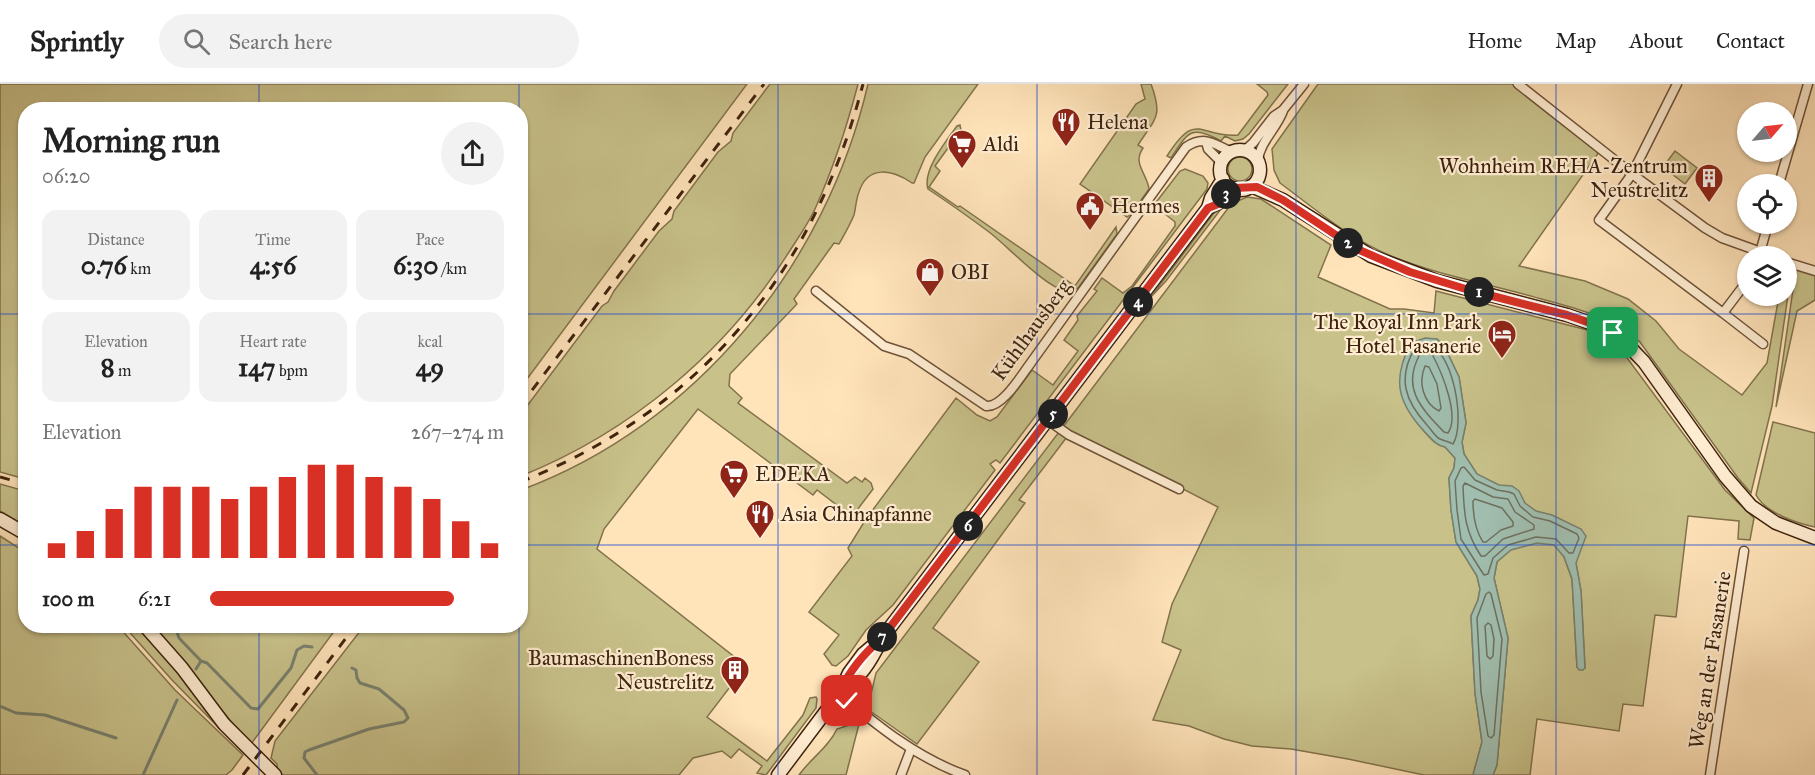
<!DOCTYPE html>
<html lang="en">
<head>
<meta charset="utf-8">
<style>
  :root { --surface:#fff; --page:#f2f2f2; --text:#222; --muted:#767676; --line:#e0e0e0; --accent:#d93025 }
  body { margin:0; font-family:"IM FELL Great Primer",serif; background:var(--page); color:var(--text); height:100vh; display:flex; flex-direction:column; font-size:22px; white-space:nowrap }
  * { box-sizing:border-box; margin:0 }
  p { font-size:20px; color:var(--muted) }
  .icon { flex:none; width:33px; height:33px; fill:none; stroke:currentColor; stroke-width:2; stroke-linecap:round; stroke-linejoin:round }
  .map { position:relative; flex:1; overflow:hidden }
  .sheet { position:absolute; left:18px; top:18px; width:510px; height:531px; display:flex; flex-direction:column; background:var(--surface); border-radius:24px; box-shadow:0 2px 4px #0004 }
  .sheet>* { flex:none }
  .needle { width:39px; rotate:62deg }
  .controls { position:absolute; left:1737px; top:18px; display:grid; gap:12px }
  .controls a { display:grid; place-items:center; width:60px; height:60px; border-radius:50%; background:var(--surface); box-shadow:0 2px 4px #0004; font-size:30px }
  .pin { position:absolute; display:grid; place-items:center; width:51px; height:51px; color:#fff; margin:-26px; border-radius:12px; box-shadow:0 3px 9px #0006 }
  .km { position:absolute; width:30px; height:30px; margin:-15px; border-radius:50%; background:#222; color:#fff; font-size:16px; line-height:30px; text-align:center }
  .round { display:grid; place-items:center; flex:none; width:63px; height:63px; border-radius:32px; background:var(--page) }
  .headline { display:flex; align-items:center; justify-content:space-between; height:102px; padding:0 24px }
  h1 { font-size:33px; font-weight:700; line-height:45px }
  .figures { display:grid; grid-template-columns:repeat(3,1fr); gap:9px; height:102px; padding:6px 24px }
  .figures div { display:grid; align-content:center; border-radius:15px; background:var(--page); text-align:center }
  .figures b { font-size:26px; font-weight:700 }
  .figures small { font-size:16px; font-weight:400 }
  .figures p { font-size:16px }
  .chart { height:168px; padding:12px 24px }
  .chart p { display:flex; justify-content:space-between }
  .chart svg { width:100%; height:108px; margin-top:6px; stroke:var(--accent); stroke-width:6 }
  ul { padding:0 24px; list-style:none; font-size:20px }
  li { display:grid; grid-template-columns:96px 72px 1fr; align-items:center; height:45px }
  li i { height:15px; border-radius:8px; background:var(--accent) }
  header { display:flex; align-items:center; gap:36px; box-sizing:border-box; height:84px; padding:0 30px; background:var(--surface); border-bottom:2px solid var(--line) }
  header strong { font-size:28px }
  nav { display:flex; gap:33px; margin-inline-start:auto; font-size:21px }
  .search { width:420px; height:54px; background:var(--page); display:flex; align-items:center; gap:15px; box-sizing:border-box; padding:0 21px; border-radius:33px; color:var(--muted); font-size:22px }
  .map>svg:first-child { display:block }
</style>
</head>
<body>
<header>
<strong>Sprintly</strong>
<div class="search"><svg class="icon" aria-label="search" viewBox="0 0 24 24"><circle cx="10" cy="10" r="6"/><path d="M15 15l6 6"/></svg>Search here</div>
<nav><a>Home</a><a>Map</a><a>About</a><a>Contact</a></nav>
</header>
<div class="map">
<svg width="1815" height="691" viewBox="0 0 1815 691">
  <rect width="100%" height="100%" fill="#ffe3b9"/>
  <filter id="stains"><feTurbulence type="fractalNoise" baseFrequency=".00333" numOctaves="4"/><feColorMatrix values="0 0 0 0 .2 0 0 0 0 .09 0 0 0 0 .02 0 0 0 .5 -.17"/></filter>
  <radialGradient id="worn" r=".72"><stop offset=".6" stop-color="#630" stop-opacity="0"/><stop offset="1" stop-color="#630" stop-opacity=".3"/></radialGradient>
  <path fill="#c8c18a" stroke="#82724c" stroke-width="1.5" fill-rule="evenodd" d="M0 0H747L521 303 520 26H26L25 395 0 388Z
    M770 0H858C847 42 833 85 815 125 808 140 798 154 789 168 726 268 631 348 521 392V330L602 222 608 218 614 207 659 147 672 135 674 127 718 68 731 57 733 49Z
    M868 0H978L925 73 914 99H912C893 86 868 80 859 108 856 115 856 123 854 131 850 141 844 151 839 160L834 159 794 215 797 220 730 290 729 302 742 314 738 319 847 399 855 393 862 398 865 394 871 399 873 405 848 438 835 427 838 422 817 406 813 411 698 325 604 445 597 465 746 582 707 633 767 677 803 631 810 614 816 613 817 615 816 624 766 691 757 689 762 682 739 665 731 674 722 667 693 674 679 691H283L277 685V680L271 674 275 657 364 542H520L521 406C696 341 826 181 868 0Z
    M1141 0H1151C1163 33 1156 33 1138 61L1143 64C1132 80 1147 89 1149 105L1132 129 1127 133 1080 100 1136 20 1145 15Z
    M1257 0H1288L1249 50 1243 55 1235 57 1225 52 1221 57C1191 40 1188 48 1171 74L1167 72C1197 25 1199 54 1238 51L1268 11 1267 8Z
    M1318 0H1512L1599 68 1519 182 1585 197 1628 215 1656 237 1679 265 1742 311 1767 279 1779 212H1786L1787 182 1792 183 1772 322 1751 409 1738 394 1640 258C1613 234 1579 225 1545 216 1494 201 1440 192 1391 172 1350 155 1315 125 1280 99L1274 86 1272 65Z
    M960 41 961 46 935 82 940 87 929 103 958 123 960 122 1075 202 1116 143 1117 150 1078 204 1070 208C1048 207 1008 162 989 148 969 133 949 119 928 105 922 87 946 57 957 42Z
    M1675 67 1697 84 1685 100 1663 83Z
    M1228 85a12 12 0 1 1 24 0a12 12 0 1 1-24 0Z
    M1185 85 1203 92 1208 99 1207 105 1000 379 996 376 990 380 995 386 893 521 866 546 848 572 836 582 832 581 824 570 839 551 809 528 852 472 848 464 866 435 956 314 977 331 990 337 997 333 1032 286 1053 301 1078 267 1064 256 1078 236 1077 232 1097 207 1094 205 1102 194 1123 209 1132 202 1175 142V138L1154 121 1180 87Z
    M1247 113 1261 115 1331 161 1318 193 1390 225H1404L1434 229 1436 207 1595 248 1619 263 1725 406 1754 434 1750 456 1738 455 1739 437 1688 432 1676 533 1655 531 1643 622 1623 620 1619 647 1537 635 1530 691H1493L1497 681 1508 554 1494 494 1497 478 1477 390 1464 370 1462 358 1466 339 1459 293 1445 264 1437 255 1411 259C1393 293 1398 318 1423 346 1430 354 1435 361 1445 363L1455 374 1454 384 1449 394 1451 426 1456 458 1477 492 1480 505 1478 516 1471 532 1475 609 1482 658 1473 691H1424L1348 675 1291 665 1252 662 1224 655 1189 642 1153 636 1181 566 1162 558 1172 520 1218 423 1063 343 1229 123 1233 119ZM1564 473 1576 479 1581 507 1585 584 1577 583 1572 495Z
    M1223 117 1224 121 1166 197 1150 214Z
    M1796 185 1815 191V216L1797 227 1776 323Z
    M1773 338 1815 349V443C1796 439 1766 429 1756 411Z
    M1059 348 1067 353 1019 416 1025 419 933 544 979 578 917 660 870 627 871 610 876 589Z
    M0 400 25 407V442L0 427Z
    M0 452 25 468 26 542H118L175 606 243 671 232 686 226 691H0Z
    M124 542H137L176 586 223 648 172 596Z
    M153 542H338L251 660C215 623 188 579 153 542Z
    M855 639 859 640 846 691H799C811 674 828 664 837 645Z"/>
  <path fill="#a0beaf" stroke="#78806e" stroke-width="1.5" d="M1425 254 1437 255 1445 264 1459 293 1466 339 1462 358 1464 370 1477 390 1499 401 1512 402 1519 407 1525 419 1536 427 1552 431 1581 445 1586 452 1576 479 1581 507 1585 584 1583 586H1579L1577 583 1572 495 1564 473 1554 461 1537 459 1511 466 1497 478 1494 494 1508 554 1497 681 1493 691H1473L1482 658 1475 609 1471 532 1478 516 1480 505 1477 492 1456 458 1451 426 1449 394 1454 384 1455 374 1445 363C1435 361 1431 354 1424 347 1397 318 1392 295 1411 259Z"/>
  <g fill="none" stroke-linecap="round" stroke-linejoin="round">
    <path stroke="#6e705e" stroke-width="1.5" d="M1426 260C1453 263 1466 340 1453 360 1450 358 1444 357 1440 355 1435 353 1431 345 1427 341 1405 317 1397 294 1415 264Z
      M1426 268H1430L1433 272C1442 289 1460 332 1448 349L1444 348C1421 324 1401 304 1420 270Z
      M1425 282 1429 283 1437 300 1441 324 1439 327C1423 319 1418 298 1425 282Z
      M1464 383 1475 396 1497 406 1509 408 1514 410 1520 422 1533 433 1550 437 1577 450 1579 454 1573 469H1569L1556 455 1536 453 1508 461 1493 474 1488 490 1484 491 1461 455 1457 426 1455 397 1461 384Z
      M1465 399 1493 413 1508 415 1515 428 1534 441V445L1503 455 1485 472H1481C1465 448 1464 430 1463 402Z
      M1475 415 1502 424 1513 438V442L1501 446 1486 458H1483C1475 446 1473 431 1473 417Z
      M1489 508 1491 510 1502 555 1494 651 1491 654 1488 652 1481 608 1477 534 1486 510Z
      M1488 539 1491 541 1494 555 1493 572 1490 575 1487 572 1485 542Z"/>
    <path stroke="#78806e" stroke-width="3" d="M175 542 179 554 201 577
      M196 585 201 577 207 579 251 624 258 625 291 584 297 566 304 562 312 563
      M0 622 16 629 45 631 116 654
      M143 691 177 616
      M317 691 304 674 305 668 309 666 369 645 404 638 408 634 404 626 379 605 360 599 357 594 356 586 352 584"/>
    <g stroke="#6e5238" stroke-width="11">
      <path id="street" d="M1518 0 1640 96 1705 144 1722 154 1772 172
        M1677 0 1632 90 1599 136 1723 229 1748 196
        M1206 58 1208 65 1222 79
        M1245 66 1253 59 1274 32 1283 26 1304 0
        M1258 76C1260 58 1277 44 1283 27
        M1779 100 1808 0
        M1759 172 1768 140
        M1786 178 1815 187
        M816 207 884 262 909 270 986 322C1002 324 1021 292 1030 280L1186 63C1205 50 1215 61 1232 68
        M1723 229 1763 260
        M1049 337 1069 351 1179 405
        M839 610C878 642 917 674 965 691
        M901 691 911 665
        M1710 691 1744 467"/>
    </g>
    <g stroke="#3d220d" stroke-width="15">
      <path id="secondary" d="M1220 86a20 20 0 1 1 40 0a20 20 0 1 1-40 0Z
        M1251 102 1283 116 1371 172 1437 197 1567 231 1599 242 1613 249 1624 257 1644 278 1725 392 1751 422 1776 439 1815 454
        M1208 124 1218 119 1234 104
        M0 435 26 450
        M145 542 182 584 224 640 275 691
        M842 608C860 593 870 579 880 558
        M778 691 839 610 849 589 863 570 882 554 1208 124 1211 114 1223 95"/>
    </g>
    <use href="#street" stroke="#ffedd2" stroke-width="8"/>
    <use href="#secondary" stroke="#ffedd2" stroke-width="12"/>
    <path stroke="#3d220d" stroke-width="3" stroke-dasharray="10 10" stroke-linecap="butt" d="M520 322 764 0
      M0 393 26 400
      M520 398C701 327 815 186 863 0
      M243 691 355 542"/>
  </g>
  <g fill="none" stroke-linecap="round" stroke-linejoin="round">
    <g stroke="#fff" stroke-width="12">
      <path id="route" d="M847 617 838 610C850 587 862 571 882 554L1208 124 1218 120 1234 104 1257 103 1283 116 1357 165 1410 188 1469 206 1567 231 1599 242 1613 249"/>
    </g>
    <use href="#route" stroke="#d93025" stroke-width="8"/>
  </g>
  <path fill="none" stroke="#1d4ed8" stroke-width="1.5" stroke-opacity="0.55" d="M259 0V26M519 0V26M778 0V691M1037 0V691M1296 0V691M1556 0V691M0 230H26M520 230H1815M0 461H26M520 461H1815M259 542V691M519 542V691"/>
  <defs>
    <g id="restaurant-pin" transform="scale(1.5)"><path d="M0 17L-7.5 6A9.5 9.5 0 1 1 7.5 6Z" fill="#8f2418" stroke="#ffedd2"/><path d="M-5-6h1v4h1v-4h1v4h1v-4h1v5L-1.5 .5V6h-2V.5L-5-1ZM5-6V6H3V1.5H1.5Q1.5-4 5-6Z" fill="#fff"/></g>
    <g id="supermarket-pin" transform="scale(1.5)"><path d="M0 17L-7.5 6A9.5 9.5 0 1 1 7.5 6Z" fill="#8f2418" stroke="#ffedd2"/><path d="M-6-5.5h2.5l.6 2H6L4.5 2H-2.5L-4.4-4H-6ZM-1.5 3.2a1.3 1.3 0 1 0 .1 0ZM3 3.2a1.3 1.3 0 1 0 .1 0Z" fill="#fff"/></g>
    <g id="building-pin" transform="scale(1.5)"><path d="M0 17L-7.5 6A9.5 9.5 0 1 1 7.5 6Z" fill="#8f2418" stroke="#ffedd2"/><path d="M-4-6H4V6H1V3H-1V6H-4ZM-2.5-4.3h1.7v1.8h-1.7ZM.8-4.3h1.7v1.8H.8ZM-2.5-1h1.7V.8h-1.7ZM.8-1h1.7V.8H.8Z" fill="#fff"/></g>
    <g id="civic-pin" transform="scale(1.5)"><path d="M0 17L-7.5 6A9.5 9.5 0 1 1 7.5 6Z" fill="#8f2418" stroke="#ffedd2"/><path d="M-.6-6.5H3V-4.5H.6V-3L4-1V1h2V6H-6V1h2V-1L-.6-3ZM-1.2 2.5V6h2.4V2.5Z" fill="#fff"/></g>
    <g id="shop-pin" transform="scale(1.5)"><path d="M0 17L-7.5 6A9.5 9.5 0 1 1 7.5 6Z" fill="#8f2418" stroke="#ffedd2"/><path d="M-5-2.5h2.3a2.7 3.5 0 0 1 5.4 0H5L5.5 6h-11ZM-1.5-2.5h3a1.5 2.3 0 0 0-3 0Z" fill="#fff"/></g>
    <g id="hotel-pin" transform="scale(1.5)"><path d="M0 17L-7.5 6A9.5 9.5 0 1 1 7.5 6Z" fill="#8f2418" stroke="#ffedd2"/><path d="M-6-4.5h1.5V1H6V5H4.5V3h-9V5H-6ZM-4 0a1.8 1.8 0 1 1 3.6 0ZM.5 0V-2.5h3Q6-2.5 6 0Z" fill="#fff"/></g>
  </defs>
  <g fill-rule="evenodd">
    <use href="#restaurant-pin" x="1066" y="38"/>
    <use href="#supermarket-pin" x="962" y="60"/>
    <use href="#building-pin" x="1709" y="94"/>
    <use href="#civic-pin" x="1090" y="122"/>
    <use href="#shop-pin" x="930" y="188"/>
    <use href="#hotel-pin" x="1502" y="250"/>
    <use href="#supermarket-pin" x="734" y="390"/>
    <use href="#restaurant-pin" x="760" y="430"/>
    <use href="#building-pin" x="735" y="586"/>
  </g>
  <g text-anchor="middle" stroke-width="4.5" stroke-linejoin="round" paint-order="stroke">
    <g font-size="21" fill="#3d220d" stroke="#ffedd2" text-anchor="start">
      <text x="1087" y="45">Helena</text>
      <text x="983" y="67">Aldi</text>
      <text x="1688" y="89" text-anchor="end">Wohnheim REHA-Zentrum<tspan x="1688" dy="24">Neustrelitz</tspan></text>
      <text x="1111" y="129">Hermes</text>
      <text x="951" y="195">OBI</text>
      <text x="1481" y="245" text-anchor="end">The Royal Inn Park<tspan x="1481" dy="24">Hotel Fasanerie</tspan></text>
      <text x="755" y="397">EDEKA</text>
      <text x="781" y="437">Asia Chinapfanne</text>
      <text x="714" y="581" text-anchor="end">BaumaschinenBoness<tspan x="714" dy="24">Neustrelitz</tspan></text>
    </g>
    <g font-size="21" fill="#3d220d" stroke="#ffedd2">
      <text transform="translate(1031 246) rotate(-54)" y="7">Kühlhausberg</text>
      <text transform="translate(1710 576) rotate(-81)" y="7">Weg an der Fasanerie</text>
    </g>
  </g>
  <rect width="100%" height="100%" filter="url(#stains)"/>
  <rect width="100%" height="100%" fill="url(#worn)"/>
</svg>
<div class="controls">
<a><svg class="needle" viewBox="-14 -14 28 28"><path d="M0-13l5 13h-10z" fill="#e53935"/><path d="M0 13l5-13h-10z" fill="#767676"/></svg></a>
<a><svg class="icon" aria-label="locate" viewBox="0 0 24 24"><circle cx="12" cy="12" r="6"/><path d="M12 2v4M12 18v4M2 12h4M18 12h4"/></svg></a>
<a><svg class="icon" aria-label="layers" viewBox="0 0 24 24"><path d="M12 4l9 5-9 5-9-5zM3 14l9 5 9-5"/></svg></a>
</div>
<div class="pin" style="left:1613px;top:249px;background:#1e9e55"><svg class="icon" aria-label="arrive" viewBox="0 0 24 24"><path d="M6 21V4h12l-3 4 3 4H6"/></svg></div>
<div class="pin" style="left:847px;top:617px;background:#d93025"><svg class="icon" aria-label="check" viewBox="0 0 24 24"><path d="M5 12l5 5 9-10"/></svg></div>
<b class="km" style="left:1479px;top:208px">1</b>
<b class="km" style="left:1348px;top:159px">2</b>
<b class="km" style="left:1226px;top:110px">3</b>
<b class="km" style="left:1138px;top:218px">4</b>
<b class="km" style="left:1053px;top:330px">5</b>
<b class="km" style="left:968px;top:442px">6</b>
<b class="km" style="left:882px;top:553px">7</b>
<section class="sheet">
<div class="headline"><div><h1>Morning run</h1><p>06:20</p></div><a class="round"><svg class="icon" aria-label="share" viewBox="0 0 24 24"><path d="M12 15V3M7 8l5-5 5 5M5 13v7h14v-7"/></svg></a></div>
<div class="figures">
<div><p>Distance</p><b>0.76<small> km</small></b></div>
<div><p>Time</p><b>4:56</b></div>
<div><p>Pace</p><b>6:30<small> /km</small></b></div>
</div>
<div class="figures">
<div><p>Elevation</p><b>8<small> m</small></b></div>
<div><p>Heart rate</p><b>147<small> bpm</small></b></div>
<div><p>kcal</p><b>49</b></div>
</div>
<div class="chart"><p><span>Elevation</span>267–274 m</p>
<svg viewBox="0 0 160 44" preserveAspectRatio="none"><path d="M5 44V38M15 44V33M25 44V24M35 44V15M45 44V15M55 44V15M65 44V20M75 44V15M85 44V11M95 44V6M105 44V6M115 44V11M125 44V15M135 44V20M145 44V29M155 44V38"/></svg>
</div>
<ul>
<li><b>100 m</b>6:21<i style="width:83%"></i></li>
</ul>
</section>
</div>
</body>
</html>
